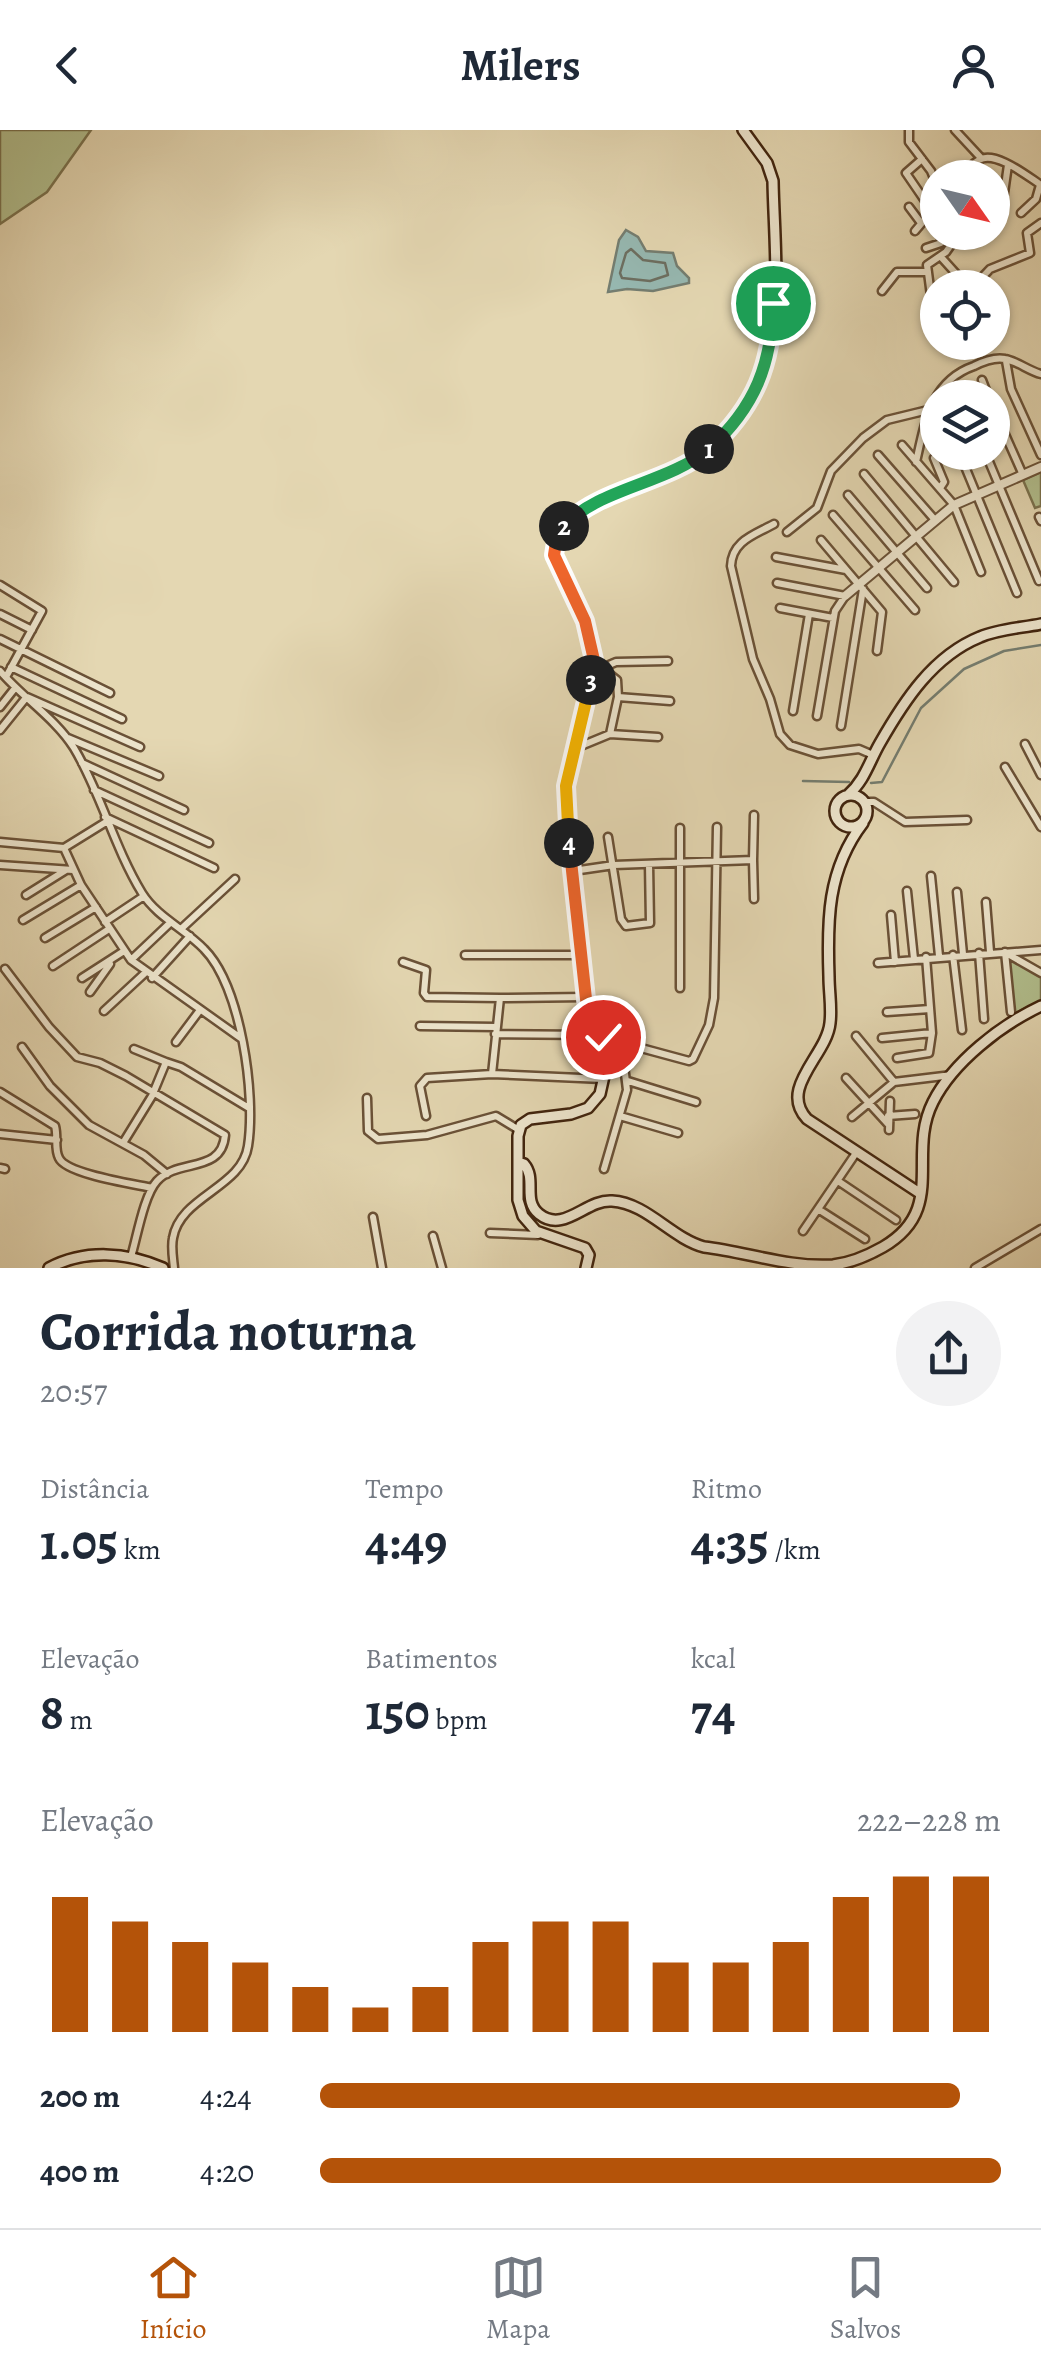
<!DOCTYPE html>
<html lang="pt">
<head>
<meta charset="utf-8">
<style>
  :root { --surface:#fff; --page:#f2f2f3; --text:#1f2937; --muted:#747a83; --line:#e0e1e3; --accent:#b45309 }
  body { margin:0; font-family:Alegreya,serif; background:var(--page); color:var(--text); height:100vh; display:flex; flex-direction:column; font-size:38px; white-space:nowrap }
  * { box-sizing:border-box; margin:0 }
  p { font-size:32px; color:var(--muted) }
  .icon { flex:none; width:55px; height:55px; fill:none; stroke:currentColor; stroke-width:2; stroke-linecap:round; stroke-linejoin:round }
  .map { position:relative; height:1138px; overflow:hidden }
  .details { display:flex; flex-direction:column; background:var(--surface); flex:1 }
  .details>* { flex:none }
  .needle { width:65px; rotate:124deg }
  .tools { position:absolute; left:920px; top:30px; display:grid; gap:20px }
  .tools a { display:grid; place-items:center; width:90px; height:90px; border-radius:50%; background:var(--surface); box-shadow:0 2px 8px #0004; font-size:50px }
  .pin { position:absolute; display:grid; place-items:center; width:85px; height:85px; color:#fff; margin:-42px; border:5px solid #fff; border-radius:50%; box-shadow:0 2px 10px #0007 }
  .km { position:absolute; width:50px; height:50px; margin:-25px; border-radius:50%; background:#222; color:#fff; font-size:28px; line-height:50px; text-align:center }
  .round { display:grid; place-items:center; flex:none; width:105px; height:105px; border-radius:52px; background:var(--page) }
  .overview { display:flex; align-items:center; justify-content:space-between; height:170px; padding:0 40px }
  h1 { font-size:55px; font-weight:700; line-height:75px }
  .figures { display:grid; grid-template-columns:repeat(3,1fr); gap:15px; height:170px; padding:10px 40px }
  .figures div { display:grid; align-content:center }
  .figures b { font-size:50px; font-weight:700 }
  .figures small { font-size:28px; font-weight:400 }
  .figures p { font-size:28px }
  .chart { height:280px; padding:20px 40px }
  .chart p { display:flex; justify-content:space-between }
  .chart svg { width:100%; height:180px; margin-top:10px; stroke:var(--accent); stroke-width:6 }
  ul { padding:0 40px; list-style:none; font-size:32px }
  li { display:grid; grid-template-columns:160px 120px 1fr; align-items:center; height:75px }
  li i { height:25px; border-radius:12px; background:var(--accent) }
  header { display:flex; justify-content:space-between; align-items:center; height:130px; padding:0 40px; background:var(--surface); font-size:45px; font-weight:700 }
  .tabs { display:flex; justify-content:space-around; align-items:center; height:140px; border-top:2px solid var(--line); background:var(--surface); font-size:28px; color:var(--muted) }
  .tabs a { display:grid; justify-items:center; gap:5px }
  .tabs .selected { color:var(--accent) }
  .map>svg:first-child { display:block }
</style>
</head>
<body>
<header><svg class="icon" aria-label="back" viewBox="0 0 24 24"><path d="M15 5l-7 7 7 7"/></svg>Milers<svg class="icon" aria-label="person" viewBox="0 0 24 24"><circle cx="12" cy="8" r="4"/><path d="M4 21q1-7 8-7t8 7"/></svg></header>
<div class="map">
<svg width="1041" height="1138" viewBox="0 0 1041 1138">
  <rect width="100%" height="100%" fill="#e4d7b2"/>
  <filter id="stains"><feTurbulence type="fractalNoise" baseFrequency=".002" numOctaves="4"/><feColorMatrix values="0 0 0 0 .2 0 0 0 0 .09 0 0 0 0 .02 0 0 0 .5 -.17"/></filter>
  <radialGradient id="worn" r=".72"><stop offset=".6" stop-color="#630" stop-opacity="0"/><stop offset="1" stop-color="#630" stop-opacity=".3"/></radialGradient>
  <path fill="#b2bf8e" stroke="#7a724e" stroke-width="2.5" d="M0 0H91L47 62 0 94Z
    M1041 342V376L1035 378 1023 350Z
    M1006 827 1041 847V871L1013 884Z"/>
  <path fill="#96b8b1" stroke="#747d70" stroke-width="2.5" d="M626 100 638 107 646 121 673 123 677 136 689 148V153L653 161 627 159 608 162 619 110Z"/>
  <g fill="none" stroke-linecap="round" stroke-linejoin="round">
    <path stroke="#6c6e60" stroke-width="2.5" d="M631 119 643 130 665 133 668 145 650 151 622 148 620 143 626 123Z"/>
    <path stroke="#747d70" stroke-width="2.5" d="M803 651 849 652
      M871 653 882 652 921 578 964 539 1004 521 1041 515"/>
    <g stroke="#6a5137" stroke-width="11">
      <path id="minor" d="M909 0V12L931 41 938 58
        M955 0 981 28
        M959 47C965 42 972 34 979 30 995 20 1027 46 1041 55
        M909 77 921 93
        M1021 83 1036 69 1040 55
        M992 89 1002 77 1008 35
        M915 101 932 81 906 43 922 29
        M926 118 941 113V102
        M941 127 969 158
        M972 158 990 139 1030 123 1027 103 1041 93
        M882 161 897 142H928
        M933 181 927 135 946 122 960 102
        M1006 231 1011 259 1041 325
        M982 250 989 268
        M992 275 1023 345
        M902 315 954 375 981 442
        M959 322 1017 463
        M985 322 1039 451
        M878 325 935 390
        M934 328 944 352 940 358
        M916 332C925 292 931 251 974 236 982 232 995 227 1005 229 1017 231 1029 241 1041 244
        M864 344 954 452
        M848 365 927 458
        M833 385 915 480
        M1039 387 1041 391
        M774 394C754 405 732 411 731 436L753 529 770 569 780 604 790 615 818 624 859 619 873 625
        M787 402 817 378 831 341 863 308 887 290 928 280
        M821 410 882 482 877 521
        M776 427 846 440
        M777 453 845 466 835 481 817 586
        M0 455 42 481 6 547
        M780 478 833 488
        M0 484 32 500
        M0 509 110 563
        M11 537 122 589
        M0 541C22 567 56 589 74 618 100 661 114 717 142 763 157 787 185 799 204 819 241 856 256 965 248 1016 242 1058 180 1066 173 1108 171 1117 173 1128 174 1138
        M607 542 609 535 616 532 668 531
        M27 567 140 617
        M618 567 670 571
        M0 577 15 558
        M793 581 809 484
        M841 596 863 459
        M0 600 25 569
        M610 604 658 607
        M68 608 159 646
        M1025 614 1041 645
        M576 618 610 604 618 567 617 550 607 542 593 541
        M82 633 184 680
        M1005 637 1041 697
        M94 660 209 713
        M865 672H874L905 692 967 690
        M105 687 214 738
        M680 698V858
        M608 707 621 789 626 796 650 793 649 734
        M0 712 64 718
        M64 718 81 755 131 830 242 909
        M64 718 106 692
        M753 730 754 685
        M0 735 73 740
        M573 741 614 735 753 730 754 769
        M931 746 939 826
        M907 761 914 829
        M957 762 963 824
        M26 765 66 740
        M986 772 990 822
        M891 785 895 832
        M23 790 81 755
        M105 792 144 766
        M181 799 235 749
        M45 808 96 777
        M1005 822 1011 882
        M979 823 984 889
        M1006 823 1041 843
        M465 825H582
        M953 825 962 900
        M131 830 171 792
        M403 832 426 840 424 863 427 867 500 868
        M878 833 1041 820
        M53 836 109 799
        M5 839 49 897 77 927 100 933 126 946 225 1005C222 1044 178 1028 157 1051 144 1065 137 1107 131 1127
        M82 848 124 821
        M152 848 190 806
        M90 862 110 834
        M104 881 145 843
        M887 882 930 879
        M420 896 496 897
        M495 904 593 905 689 931 693 929 709 895 714 868 717 697
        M856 906 894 952
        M882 908 932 903
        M176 912 200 880
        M22 917 50 956 89 995 144 1025 167 1044
        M897 928 929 923 932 903 926 827
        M166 932 181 937 249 978
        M492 944 500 868 586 867
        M846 948 888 994
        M628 951 696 972
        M0 962 55 996C58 1006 54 1019 59 1028 66 1044 134 1054 152 1058
        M367 968 368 1001 378 1009 427 1005 496 986 519 1000
        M426 986 420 956 427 948 492 944 603 949
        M620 986 678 1003
        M888 986 915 984
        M852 987 894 952 952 945
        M889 1000 890 971
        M0 1004 57 1010
        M123 1013 152 966 166 932 134 919
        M0 1038 5 1039
        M604 1039 627 960 621 911
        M838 1051 896 1090
        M818 1079 865 1109
        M373 1087 382 1138
        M803 1101 856 1023
        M490 1103 538 1105
        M433 1106 442 1138
        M975 1138 1041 1099"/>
    </g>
    <g stroke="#6a5137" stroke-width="12">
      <path id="tertiary" d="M845 466 954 375 1041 337"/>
    </g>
    <g stroke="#41240e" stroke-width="14">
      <path id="secondary" d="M835 681a16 16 0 1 1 32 0a16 16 0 1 1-32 0Z
        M848 665C865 650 869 632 880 613 904 571 933 526 980 507 998 499 1021 498 1041 494
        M863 693C827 740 827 791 829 847 829 862 832 878 830 893 827 925 778 958 807 989L921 1064
        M518 1032 524 1034C537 1049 522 1070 539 1084 564 1104 586 1069 612 1071 647 1073 671 1108 704 1117 747 1122 789 1138 833 1135 851 1133 867 1126 883 1117 948 1079 906 1025 933 972 953 932 1001 895 1041 876
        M49 1138C85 1119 127 1122 163 1138
        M586 1138 589 1125 585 1118 536 1101 523 1086 518 1070V1006L521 995 530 989 571 984 588 978 600 964 604 946 586 867 565 669 594 530 581 480 553 425C560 366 656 356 699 327 724 311 751 276 761 249 784 192 774 112 773 51L767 33 743 0"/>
    </g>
    <use href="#minor" stroke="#ede5cd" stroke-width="6"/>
    <use href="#tertiary" stroke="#ede5cd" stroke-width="8"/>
    <use href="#secondary" stroke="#ede5cd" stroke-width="9"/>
  </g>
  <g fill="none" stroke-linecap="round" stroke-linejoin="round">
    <g stroke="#fff" stroke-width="20">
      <path id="split-1" d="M709 319C755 277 772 234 773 173"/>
    </g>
    <g stroke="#fff" stroke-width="20">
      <path id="split-2" d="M564 396C599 358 667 354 709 319"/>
    </g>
    <g stroke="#fff" stroke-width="20">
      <path id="split-3" d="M564 396 557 406 554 425 585 491 594 530 591 550"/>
    </g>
    <g stroke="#fff" stroke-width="20">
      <path id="split-4" d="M569 713 566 656 591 550"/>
    </g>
    <g stroke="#fff" stroke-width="20">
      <path id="split-5" d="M569 713 587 878"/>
    </g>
    <g stroke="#fff" stroke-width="20">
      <path id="split-6" d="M587 878 593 905 603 907"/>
    </g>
    <use href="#split-1" stroke="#22a559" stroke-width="12"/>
    <use href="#split-2" stroke="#22a559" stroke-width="12"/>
    <use href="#split-3" stroke="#f0652b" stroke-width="12"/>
    <use href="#split-4" stroke="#f5b400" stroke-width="12"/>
    <use href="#split-5" stroke="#f0652b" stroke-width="12"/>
    <use href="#split-6" stroke="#f5b400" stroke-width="12"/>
  </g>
  <rect width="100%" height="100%" filter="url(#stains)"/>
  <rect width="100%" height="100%" fill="url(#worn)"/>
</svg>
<div class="tools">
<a><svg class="needle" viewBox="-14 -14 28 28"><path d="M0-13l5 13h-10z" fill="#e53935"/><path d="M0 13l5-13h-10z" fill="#747a83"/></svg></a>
<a><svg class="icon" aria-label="locate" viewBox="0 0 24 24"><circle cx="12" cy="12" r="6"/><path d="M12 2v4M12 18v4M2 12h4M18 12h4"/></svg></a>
<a><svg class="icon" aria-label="layers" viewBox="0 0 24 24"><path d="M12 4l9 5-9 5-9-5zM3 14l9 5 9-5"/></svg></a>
</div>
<div class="pin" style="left:773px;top:173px;background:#1e9e55"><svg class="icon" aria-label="arrive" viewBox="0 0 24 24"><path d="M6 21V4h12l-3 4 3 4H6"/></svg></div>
<div class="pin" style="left:603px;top:907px;background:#d93025"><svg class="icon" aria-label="check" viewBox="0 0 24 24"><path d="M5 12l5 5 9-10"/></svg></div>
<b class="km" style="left:709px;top:319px">1</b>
<b class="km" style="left:564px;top:396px">2</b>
<b class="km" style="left:591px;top:550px">3</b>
<b class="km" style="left:569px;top:713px">4</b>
</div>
<section class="details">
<div class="overview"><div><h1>Corrida noturna</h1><p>20:57</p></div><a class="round"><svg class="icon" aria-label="share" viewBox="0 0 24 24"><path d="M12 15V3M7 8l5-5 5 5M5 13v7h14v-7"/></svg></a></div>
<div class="figures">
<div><p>Distância</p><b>1.05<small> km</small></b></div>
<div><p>Tempo</p><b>4:49</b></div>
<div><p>Ritmo</p><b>4:35<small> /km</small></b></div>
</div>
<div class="figures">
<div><p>Elevação</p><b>8<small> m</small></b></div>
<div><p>Batimentos</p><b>150<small> bpm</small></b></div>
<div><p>kcal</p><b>74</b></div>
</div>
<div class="chart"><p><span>Elevação</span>222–228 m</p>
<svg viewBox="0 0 160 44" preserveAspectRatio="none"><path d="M5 44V11M15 44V17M25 44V22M35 44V27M45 44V33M55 44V38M65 44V33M75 44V22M85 44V17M95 44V17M105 44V27M115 44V27M125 44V22M135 44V11M145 44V6M155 44V6"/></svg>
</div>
<ul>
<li><b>200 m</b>4:24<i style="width:94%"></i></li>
<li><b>400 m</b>4:20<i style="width:100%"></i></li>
</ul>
</section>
<nav class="tabs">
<a class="selected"><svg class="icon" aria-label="home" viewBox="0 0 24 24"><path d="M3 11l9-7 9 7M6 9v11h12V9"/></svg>Início</a>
<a><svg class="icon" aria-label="map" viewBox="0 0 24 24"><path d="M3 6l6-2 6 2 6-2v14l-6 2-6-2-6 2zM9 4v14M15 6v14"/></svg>Mapa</a>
<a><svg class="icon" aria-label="saved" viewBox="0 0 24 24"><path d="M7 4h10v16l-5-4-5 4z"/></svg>Salvos</a>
</nav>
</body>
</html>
